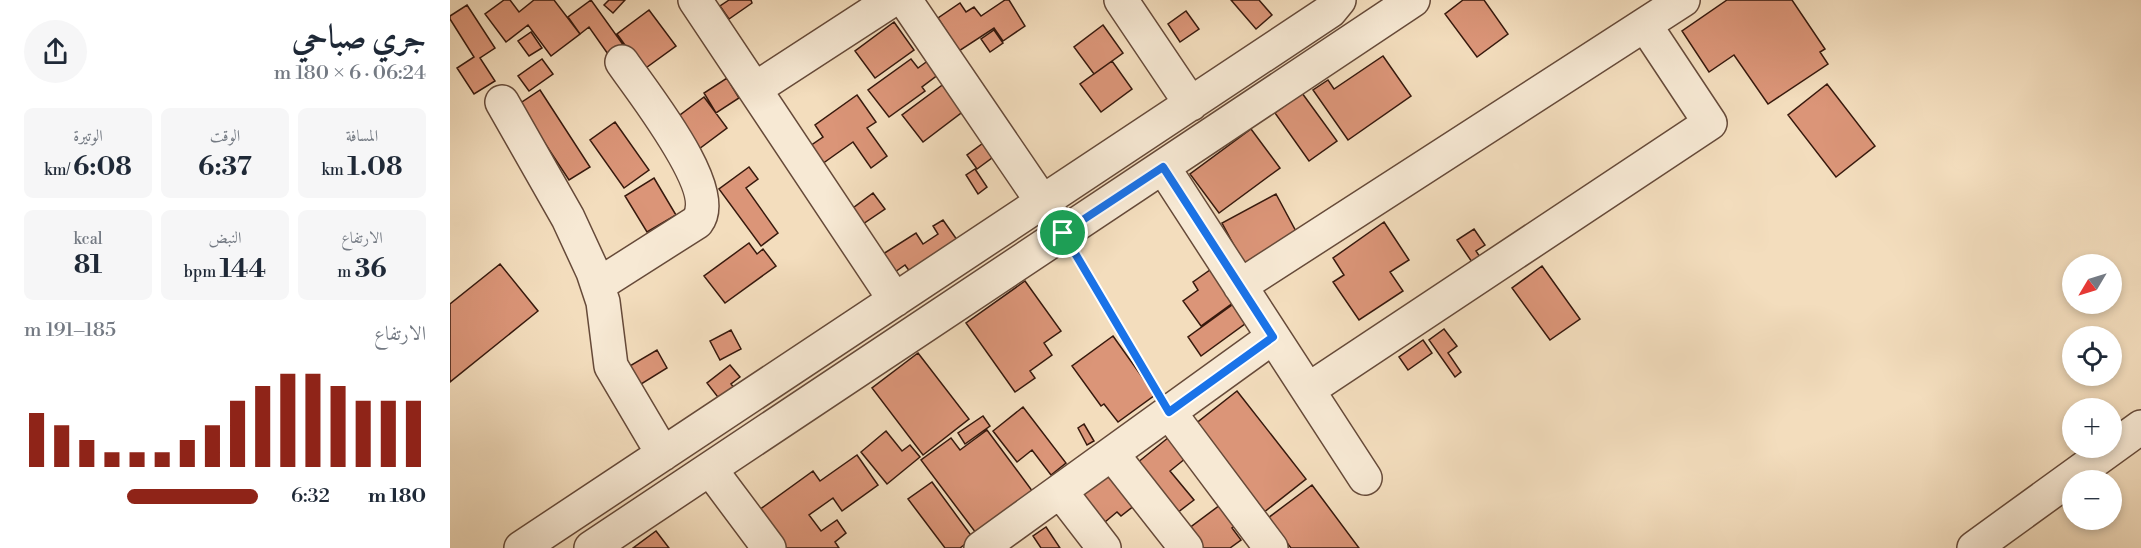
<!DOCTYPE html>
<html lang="ar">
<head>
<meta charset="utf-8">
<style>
  :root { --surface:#fff; --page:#f6f6f7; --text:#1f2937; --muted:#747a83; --accent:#8f2418 }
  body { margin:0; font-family:"Libre Bodoni",Amiri,serif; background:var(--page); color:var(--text); direction:rtl; height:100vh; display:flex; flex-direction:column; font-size:22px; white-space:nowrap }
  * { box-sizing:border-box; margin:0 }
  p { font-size:20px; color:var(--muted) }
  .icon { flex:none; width:33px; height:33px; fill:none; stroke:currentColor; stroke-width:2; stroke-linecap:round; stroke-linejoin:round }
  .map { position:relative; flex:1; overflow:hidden; direction:ltr }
  .panel { display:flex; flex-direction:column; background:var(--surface); width:450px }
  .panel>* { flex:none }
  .needle { width:39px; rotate:232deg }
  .controls { position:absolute; left:1612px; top:254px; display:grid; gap:12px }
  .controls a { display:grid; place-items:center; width:60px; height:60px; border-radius:50%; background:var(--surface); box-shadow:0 3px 9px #0003; font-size:30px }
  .pin { position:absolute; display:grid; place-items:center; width:51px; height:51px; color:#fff; margin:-26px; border:3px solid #fff; border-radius:50%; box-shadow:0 2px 6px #0007 }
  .round { display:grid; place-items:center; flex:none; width:63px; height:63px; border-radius:32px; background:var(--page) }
  .head { display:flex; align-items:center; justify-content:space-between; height:102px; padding:0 24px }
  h1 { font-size:33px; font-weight:800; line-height:45px }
  .metrics { display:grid; grid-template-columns:repeat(3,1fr); gap:9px; height:102px; padding:6px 24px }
  .metrics div { display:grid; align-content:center; border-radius:9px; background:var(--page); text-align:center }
  .metrics b { font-size:26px; font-weight:800 }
  .metrics small { font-size:16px; font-weight:400 }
  .metrics p { font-size:16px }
  .chart { height:168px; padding:12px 24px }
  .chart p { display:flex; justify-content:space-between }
  .chart svg { width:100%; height:108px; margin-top:6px; stroke:var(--accent); stroke-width:6 }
  ul { padding:0 24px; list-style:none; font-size:20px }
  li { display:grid; grid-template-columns:96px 72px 1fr; align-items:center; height:45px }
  li i { height:15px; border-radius:8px; background:var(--accent) }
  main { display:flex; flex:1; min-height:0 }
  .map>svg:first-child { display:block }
</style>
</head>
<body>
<main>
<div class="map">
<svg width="1691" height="548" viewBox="0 0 1691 548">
  <rect width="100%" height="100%" fill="#f3ddbd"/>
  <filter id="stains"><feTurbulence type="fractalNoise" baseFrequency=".00333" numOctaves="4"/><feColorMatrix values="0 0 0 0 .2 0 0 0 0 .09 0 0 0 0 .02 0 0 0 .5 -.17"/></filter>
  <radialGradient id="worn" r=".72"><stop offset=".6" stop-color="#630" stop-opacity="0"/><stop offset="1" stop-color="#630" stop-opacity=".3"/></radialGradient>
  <path fill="#db9578" stroke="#37190d" stroke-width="1.5" d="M54 0H60L69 12 84 0H104L130 34 101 56 78 25 56 42 35 14Z
    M141 0 174 46 160 57 139 27 130 34 118 17Z
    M159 0H175L163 13 154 5Z
    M279 0H301L302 3 279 19 270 6Z
    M555 0H559L575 26 553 41 544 28 509 51 488 18 510 3 516 12 524 7 531 16Z
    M781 0H809L822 15 806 29Z
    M1013 0H1034L1058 34 1027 57 995 14Z
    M1277 0H1342L1375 49 1370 52 1378 64 1318 104 1284 55 1259 72 1232 31Z
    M17 5 45 48 30 58 45 81 24 94 7 68 24 57 0 19V16Z
    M199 10 226 46 193 70 167 34Z
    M736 11 749 29 730 42 718 24Z
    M444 22 464 50 425 78 405 51Z
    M653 25 673 53 644 74 624 47Z
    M544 30 553 43 540 52 531 39Z
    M81 32 92 48 79 56 68 41Z
    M933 56 961 96 898 140 863 90 878 80 884 89Z
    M483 57 493 71 472 87 475 91 439 117 418 90 461 59 468 68Z
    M92 59 103 74 79 91 68 76Z
    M662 61 682 89 651 112 630 84Z
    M277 78 289 98 266 113 254 93Z
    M495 83 515 110 473 142 452 115Z
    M1377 84 1425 146 1386 177 1338 115Z
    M90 90 140 167 119 180 69 104Z
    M852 93 887 141 859 161 825 113Z
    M407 95 426 122 417 128 437 156 421 168 403 142 372 164 360 146 373 137 365 125Z
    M254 97 277 128 249 149 226 118Z
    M165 122 199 170 174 188 140 140Z
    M801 129 830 168 769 213 740 174Z
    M540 138 550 152 527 169 517 155Z
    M299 167 308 179 296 188 328 233 311 246 269 189Z
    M525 169 537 187 528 194 516 175Z
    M204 178 226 215 197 232 175 196Z
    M423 193 435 209 410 226 399 211Z
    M826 194 849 237 795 266 772 223Z
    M493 220 510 244 463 276 455 265 445 272 433 254 466 233 473 244 488 234 483 226Z
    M934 222 959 260 940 272 953 291 909 320 883 282 894 275 883 258Z
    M1024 229 1035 245 1026 251 1032 260 1024 265 1007 240Z
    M299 243 307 254 313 249 326 266 275 303 254 276Z
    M50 264 88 311 0 382V304Z
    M767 265 791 297 751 326 733 301 748 290 743 282Z
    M1092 266 1130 319 1100 340 1062 288Z
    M575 281 611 331 594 343 602 355 580 371 585 378 565 392 516 323Z
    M789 300 803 318 751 356 738 337Z
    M994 329 1007 346 998 353 1011 372 1005 377 979 340Z
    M281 330 291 349 270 360 260 341Z
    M663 336 705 395 668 422 654 404 651 406 622 366Z
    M973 340 982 353 958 370 949 357Z
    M207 350 217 368 188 386 178 367Z
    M468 353 519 419 473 455 422 388Z
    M280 365 290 377 281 384 289 394 274 405 257 383Z
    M787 391 856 479 813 513 744 425Z
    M573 407 616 463 601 475 582 450 567 462 543 431Z
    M533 416 540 426 515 444 508 433Z
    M634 424 644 441 637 445 628 428Z
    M537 430 586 496 526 533 471 460 501 438 510 450Z
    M436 431 452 451 460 445 470 457 437 484 411 452Z
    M724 433 741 454 720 471 744 500 727 513 687 463Z
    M407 455 428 485 392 511 383 498 359 515 371 531 387 520 396 533 385 542 389 548H336L309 510 363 471 370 481Z
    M661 466 689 502 671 516 667 512 649 527 624 496Z
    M482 482 523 538 510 548H495L458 499Z
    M862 485 909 548H841L818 518Z
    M778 499 794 520 782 528 791 540 780 548H752L738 529Z
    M596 527 610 548H591L583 536Z
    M206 531 219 548H183Z"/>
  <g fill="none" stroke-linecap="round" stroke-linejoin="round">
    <g stroke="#664a39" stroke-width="36">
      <path id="minor" d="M245 0 445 300
        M455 0 604 219
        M671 0 741 104
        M305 89 442 0
        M52 102 118 218 143 272 153 302 161 366 213 454
        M713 167 915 478
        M148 285 247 222C272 190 193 93 172 62
        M790 286 1233 0
        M858 390 1260 123 1195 25
        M719 412 821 548
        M662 454 736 548
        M260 469 319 548
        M610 491 654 548
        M71 548 880 11 889 0
        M141 548 963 0
        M531 548 823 337
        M1524 548 1691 427"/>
    </g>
    <path stroke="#37190d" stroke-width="4" stroke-dasharray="4.5 3" stroke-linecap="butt" d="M627 257 704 387"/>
    <use href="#minor" stroke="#f7e9d4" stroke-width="33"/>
  </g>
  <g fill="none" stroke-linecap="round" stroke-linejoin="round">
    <g stroke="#fff" stroke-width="12">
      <path id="route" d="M713 167 823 337 719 412 613 233Z"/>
    </g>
    <use href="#route" stroke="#1a73e8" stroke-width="8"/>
  </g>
  <rect width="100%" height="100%" filter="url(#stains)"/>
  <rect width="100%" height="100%" fill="url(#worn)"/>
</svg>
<div class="controls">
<a><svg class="needle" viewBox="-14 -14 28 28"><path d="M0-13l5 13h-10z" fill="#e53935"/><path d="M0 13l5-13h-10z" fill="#747a83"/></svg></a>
<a><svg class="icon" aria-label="locate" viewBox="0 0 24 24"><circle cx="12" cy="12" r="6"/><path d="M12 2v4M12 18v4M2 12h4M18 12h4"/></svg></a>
<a>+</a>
<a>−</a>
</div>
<div class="pin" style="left:613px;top:233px;background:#1e9e55"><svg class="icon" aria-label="arrive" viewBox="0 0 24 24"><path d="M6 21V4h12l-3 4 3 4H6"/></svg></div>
</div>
<section class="panel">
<div class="head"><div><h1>جري صباحي</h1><p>06:24 · 6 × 180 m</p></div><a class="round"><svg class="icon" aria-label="share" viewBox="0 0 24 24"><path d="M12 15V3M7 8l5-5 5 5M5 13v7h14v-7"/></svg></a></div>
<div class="metrics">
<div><p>المسافة</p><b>1.08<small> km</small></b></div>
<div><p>الوقت</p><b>6:37</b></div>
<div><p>الوتيرة</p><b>6:08<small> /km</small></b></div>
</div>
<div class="metrics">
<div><p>الارتفاع</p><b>36<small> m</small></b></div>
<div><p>النبض</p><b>144<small> bpm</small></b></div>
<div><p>kcal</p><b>81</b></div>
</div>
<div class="chart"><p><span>الارتفاع</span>185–191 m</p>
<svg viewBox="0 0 160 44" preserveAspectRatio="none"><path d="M5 44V22M15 44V27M25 44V33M35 44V38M45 44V38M55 44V38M65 44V33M75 44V27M85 44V17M95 44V11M105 44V6M115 44V6M125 44V11M135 44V17M145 44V17M155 44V17"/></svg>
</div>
<ul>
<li><b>180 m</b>6:32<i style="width:56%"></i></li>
</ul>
</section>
</main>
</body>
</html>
